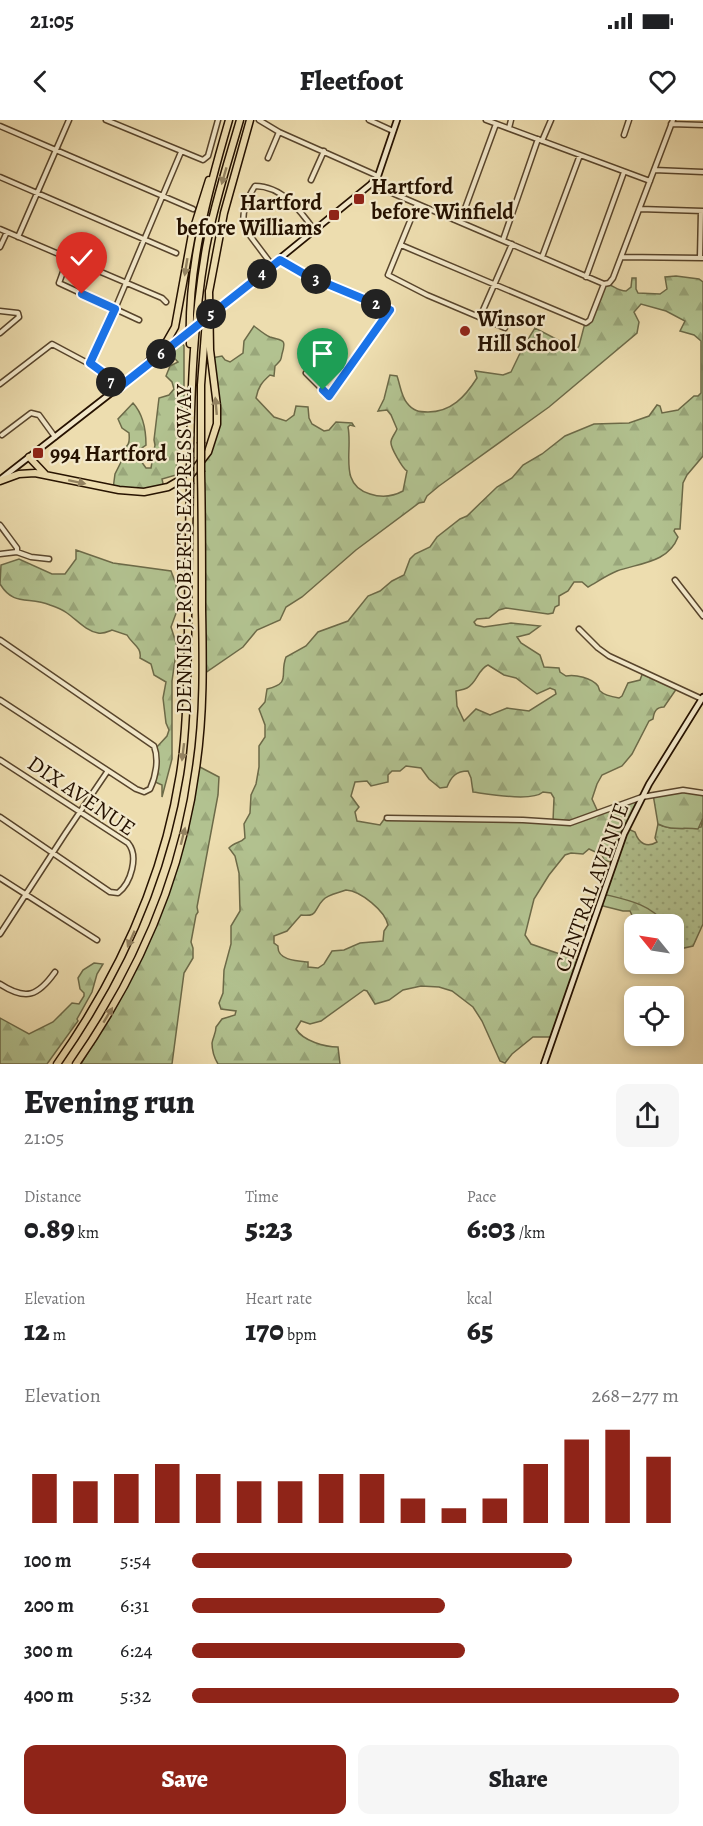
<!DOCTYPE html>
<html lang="en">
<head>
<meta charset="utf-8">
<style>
  :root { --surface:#fff; --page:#f6f6f6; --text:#202124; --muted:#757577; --accent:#8f2418 }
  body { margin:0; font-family:Alegreya,serif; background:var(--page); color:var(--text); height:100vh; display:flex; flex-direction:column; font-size:22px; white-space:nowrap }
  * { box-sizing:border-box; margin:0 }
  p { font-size:20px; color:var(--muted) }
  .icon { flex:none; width:33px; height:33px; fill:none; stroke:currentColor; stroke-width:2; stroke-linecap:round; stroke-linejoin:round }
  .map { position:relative; height:944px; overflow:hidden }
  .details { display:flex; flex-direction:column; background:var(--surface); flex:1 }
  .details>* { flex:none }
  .needle { width:39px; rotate:300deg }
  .tools { position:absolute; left:624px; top:794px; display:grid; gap:12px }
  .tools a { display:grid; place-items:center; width:60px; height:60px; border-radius:12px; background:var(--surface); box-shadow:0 3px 9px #0003; font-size:30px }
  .pin { position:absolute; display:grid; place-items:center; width:51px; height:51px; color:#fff; margin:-62px -26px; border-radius:50% 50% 50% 0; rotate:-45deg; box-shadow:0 0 6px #0007 }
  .pin .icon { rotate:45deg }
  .km { position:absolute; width:30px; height:30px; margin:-15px; border-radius:50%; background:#222; color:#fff; font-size:16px; line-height:30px; text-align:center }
  .round { display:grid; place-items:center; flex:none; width:63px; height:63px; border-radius:12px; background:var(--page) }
  .head { display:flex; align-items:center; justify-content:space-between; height:102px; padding:0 24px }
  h1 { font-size:33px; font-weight:800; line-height:45px }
  .stats { display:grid; grid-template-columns:repeat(3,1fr); gap:9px; height:102px; padding:6px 24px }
  .stats div { display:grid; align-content:center }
  .stats b { font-size:30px; font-weight:800 }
  .stats small { font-size:16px; font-weight:400 }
  .stats p { font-size:16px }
  .chart { height:168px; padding:12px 24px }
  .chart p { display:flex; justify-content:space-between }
  .chart svg { width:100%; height:108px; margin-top:6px; stroke:var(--accent); stroke-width:6 }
  .action { display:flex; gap:12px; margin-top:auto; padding:12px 24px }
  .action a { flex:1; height:69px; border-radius:12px; background:var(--accent); color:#fff; font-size:24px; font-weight:800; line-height:69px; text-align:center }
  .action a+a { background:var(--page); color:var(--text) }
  ul { padding:0 24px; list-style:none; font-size:20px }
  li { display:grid; grid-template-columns:96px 72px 1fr; align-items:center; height:45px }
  li i { height:15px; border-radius:8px; background:var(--accent) }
  .status { display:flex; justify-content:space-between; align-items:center; height:42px; padding:0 30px; background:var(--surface); direction:ltr }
  .status svg { height:16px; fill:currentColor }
  header { display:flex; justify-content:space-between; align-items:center; height:78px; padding:0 24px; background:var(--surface); font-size:27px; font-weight:800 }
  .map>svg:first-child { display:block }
</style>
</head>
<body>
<div class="status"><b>21:05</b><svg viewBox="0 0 49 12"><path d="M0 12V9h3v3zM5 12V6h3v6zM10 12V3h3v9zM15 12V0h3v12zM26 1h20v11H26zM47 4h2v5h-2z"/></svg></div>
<header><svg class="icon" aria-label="back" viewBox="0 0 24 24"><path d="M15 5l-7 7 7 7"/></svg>Fleetfoot<svg class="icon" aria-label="heart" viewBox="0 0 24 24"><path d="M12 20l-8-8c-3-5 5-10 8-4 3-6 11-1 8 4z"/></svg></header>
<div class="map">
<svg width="703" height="944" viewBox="0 0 703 944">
  <defs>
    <pattern id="grass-dots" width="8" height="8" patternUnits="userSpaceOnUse" patternTransform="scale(1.5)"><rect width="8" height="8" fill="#b2c290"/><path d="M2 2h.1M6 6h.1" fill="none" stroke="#99a67a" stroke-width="1.8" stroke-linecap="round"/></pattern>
    <pattern id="forest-firs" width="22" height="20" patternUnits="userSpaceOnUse" patternTransform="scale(1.5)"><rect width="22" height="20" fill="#b2c290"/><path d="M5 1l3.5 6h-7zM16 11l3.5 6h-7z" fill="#99a67a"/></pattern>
  </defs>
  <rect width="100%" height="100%" fill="#edddaf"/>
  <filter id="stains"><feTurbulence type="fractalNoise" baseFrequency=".00333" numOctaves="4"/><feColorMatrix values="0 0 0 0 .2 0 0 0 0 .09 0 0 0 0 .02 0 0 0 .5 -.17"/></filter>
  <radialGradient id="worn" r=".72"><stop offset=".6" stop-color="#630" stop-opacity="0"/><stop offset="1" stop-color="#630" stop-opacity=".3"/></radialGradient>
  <path fill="url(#grass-dots)" stroke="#6c6a48" stroke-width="1.5" d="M703 698V804L693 826 675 830 674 804H664L660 797 603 774 626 708 635 712C639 724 647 728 657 722L655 718 658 704C671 710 687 709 701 707Z"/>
  <path fill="url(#forest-firs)" stroke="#6c6a48" stroke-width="1.5" fill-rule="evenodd" d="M676 156 699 159 703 162V336L687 355 683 363 680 409H675L674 411 678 417C668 443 639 443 617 451 607 455 597 462 588 467L582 462H574L568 471 559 476V485L555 487 553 493 548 494 506 488 499 490 489 498 477 499 474 502 476 505 484 507 511 503 540 506 529 514 517 517 521 523 540 535 544 547 559 548 560 552 566 556C575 554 592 558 598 566 599 568 599 570 600 571 604 575 613 577 619 578L622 576 628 563 640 560 643 552 677 568 664 587C656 587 654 592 653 599L649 601 632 634 622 646 602 655 597 664 592 679 598 692 641 677 613 743 604 740 602 735 589 729 583 734 571 733 565 735 549 755 534 779 525 815 531 824 580 841 553 917H533L512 934 505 943 500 941 482 901 473 887 452 871 439 867 421 866 403 870 389 880 375 884 367 871 364 870 321 901 310 904 301 901 296 909C303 921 325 927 338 927L340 944H218C215 939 212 930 212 923 213 917 216 913 216 907L222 899 235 895 236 891 221 889 219 883 223 873 224 850 231 824V806L240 791 239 753 235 736 229 728C234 722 241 723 245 718L244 704 250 693 251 675 256 664 259 647V626L265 617V605L259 589 265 582 267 569C292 563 279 555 286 537L306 526 318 512 348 501 368 476 380 471 392 461 404 455 410 439 415 434 430 427 437 417 460 399 467 396 497 367 512 358 523 345 542 334 565 316 594 304 629 303 649 296 657 285 660 286 662 293 678 290 694 276H698L701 273V221L694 215 680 211 685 201 666 191 641 184 634 192 639 202 637 213 549 287 439 366 427 376 424 382 419 383 356 430 302 477 286 487 280 500 257 510 243 527 205 553 203 344 216 316 211 238 222 236 225 240 230 242 243 233 244 221 254 206C258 209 265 215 270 217 282 221 287 218 282 234 281 241 280 241 275 246L274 256 270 255C262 262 258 267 256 278L274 297 286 301 294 295 296 286 308 287 309 298 312 304 324 311 329 310 336 302 352 303 354 306 350 305 348 307C353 331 338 365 370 374 382 378 392 377 403 371L407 351C403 349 390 327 391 322 391 318 395 314 397 309L391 295 387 290 378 291 384 279 390 255 397 256C400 264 401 276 407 283 413 291 419 292 428 292 451 292 465 277 477 258L475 251 503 255 511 252 523 227 535 208 562 222 564 227 576 230 579 226 585 203 588 201 604 164C612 163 616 171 626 171L631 167 632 158H636V169L638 173 660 174 667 169 665 157ZM488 545 504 555 516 558 537 574 550 568 555 570 556 574 529 591 507 588 490 595 476 589 464 601 457 586 456 571C460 570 463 570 467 568 477 563 478 549 488 545ZM406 646 421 648 429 659 440 668 447 667C451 657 456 651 468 651L471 658 473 672C488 674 532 682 543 672L551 673 554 678 553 701 390 697 385 698 380 705 357 701 355 692 359 687 351 676 355 662 367 661 371 666 388 662V655L392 651H400ZM346 770C361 771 385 791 388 805L384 811 383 821 360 823 344 830 332 831 324 844 318 848 308 847V842C296 841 277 840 278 826L274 823V816L287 811 301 795C319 797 313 790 323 780 328 774 339 773 346 770Z
    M180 220 184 226V277L179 305 176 355 162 359 164 368 155 372 113 369 115 354 122 340 120 331C129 326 130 323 129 313L122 308 118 299 133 283C143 294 146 309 146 325L139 330C138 337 142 343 146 348H151L155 325 154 320 159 278 169 275 174 269 172 262 166 256 170 246 178 242 168 231Z
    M76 430 113 443 171 451 176 464 178 488 171 507 177 526 172 561V639L162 677V665L153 661 157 641 156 628 167 616 169 610 166 603 163 578 166 562 154 555 151 544 140 538C142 527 132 524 127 515L112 510C107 512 104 514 98 513 86 511 77 500 67 493 62 489 56 487 50 485 29 476 14 487 0 464L1 445 19 439 52 454H65L76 439Z
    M198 646 219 657 218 675 197 787 198 792 196 795 191 822 193 828V838L184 853 172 944H81L110 895 167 771Z
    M675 670 703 673V698L698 709C684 707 671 711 658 704L653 674Z
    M603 774C623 779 653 784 664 804H636L630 791H623L599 785Z
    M94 843 103 844 97 854 92 872 77 899 78 901 47 944H0V898L29 914 53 902 72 883 79 884 84 876V873L80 869 78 858 83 850Z"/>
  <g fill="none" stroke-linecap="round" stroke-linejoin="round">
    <g stroke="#58452c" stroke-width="7">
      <path id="street" d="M106 0 203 40 208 36 218 0
        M259 0 279 12 378 56
        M369 0 393 11
        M486 0 650 61
        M671 4 703 5
        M0 6 193 89
        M509 8 511 0
        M624 15 629 0
        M542 21 551 0
        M268 38 279 12
        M654 50 703 52
        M0 57 176 133
        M311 60 324 31
        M371 64 604 164
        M417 84 388 155 427 175 505 208
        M640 89 703 91
        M460 102 496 4
        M0 109 162 178 166 182
        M18 117 69 0
        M503 120 538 19
        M401 125 586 203 590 200 604 164
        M0 127 7 112
        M542 137 580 35
        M622 137 703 138
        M68 138 59 163 139 200
        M700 138 701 91
        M280 140 306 155 390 190 329 276 306 253
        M272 145 245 109C240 95 247 78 255 66 282 66 300 90 315 111
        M586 157 624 52
        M604 164 609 163 613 158 673 0
        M0 191 18 193 19 197 0 213
        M480 197 512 124
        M90 243 115 189 181 32
        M0 264 52 224 97 248 117 269
        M2 315 31 293 39 295 55 317
        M0 405 17 428V432
        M0 434 17 432 31 437 49 439
        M675 460 703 496
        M579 509 598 528 609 536 702 579
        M0 520 154 626C159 639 156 656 150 669L144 672 136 669 0 580
        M0 640 128 723C139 736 131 763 118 773L110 772 0 697
        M387 698 523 700 570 703 642 677 683 670 703 673
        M0 758 97 820
        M0 814 65 714 107 652
        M0 864C26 881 38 876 55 852"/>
    </g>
    <g stroke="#261200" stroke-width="8">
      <path id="secondary" d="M214 192 371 64 378 56 397 0
        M153 240 186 215
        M2 358 147 245
        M544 944 624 714 649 664 703 577"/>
    </g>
    <g stroke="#261200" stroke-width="9">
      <path id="highway" d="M209 172 224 93 250 0
        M190 224C187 148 208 72 229 0
        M144 247 167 221 175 207 192 114 209 60
        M201 322V265L206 200
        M29 337 45 354
        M190 337C191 266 194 197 206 128 214 84 228 42 240 0
        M0 361 19 354 35 353 119 370 144 372 168 367 192 353 208 332 217 304V286L210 230 209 171
        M57 944C119 856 163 761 180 654 187 609 187 564 188 518 188 467 189 415 190 364
        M76 944C138 855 182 756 196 648 204 595 203 542 202 489 202 443 202 398 201 352"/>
    </g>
    <use href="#street" stroke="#f3e9cb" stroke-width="4"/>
    <use href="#secondary" stroke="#f3e9cb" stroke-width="4.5"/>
    <use href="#highway" stroke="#edddaf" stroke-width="6"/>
    <g stroke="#261200" stroke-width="8" stroke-linecap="butt">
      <path id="secondary-bridge" d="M186 215 214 192"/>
    </g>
    <g stroke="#261200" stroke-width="9" stroke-linecap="butt">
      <path id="highway-bridge" d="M201 322V352
        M190 364V337"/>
    </g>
    <use href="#secondary-bridge" stroke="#f3e9cb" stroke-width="4.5"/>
    <use href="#highway-bridge" stroke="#edddaf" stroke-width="6"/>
  </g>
  <defs><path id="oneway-solid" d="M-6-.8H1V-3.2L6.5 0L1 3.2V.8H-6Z" transform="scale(1.5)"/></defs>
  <g fill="#938260">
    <use href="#oneway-solid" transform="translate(224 56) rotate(106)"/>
    <use href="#oneway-solid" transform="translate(186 147) rotate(99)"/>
    <use href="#oneway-solid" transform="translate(216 286) rotate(-95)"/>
    <use href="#oneway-solid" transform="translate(77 362) rotate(12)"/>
    <use href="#oneway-solid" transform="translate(183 632) rotate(97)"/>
    <use href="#oneway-solid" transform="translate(183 716) rotate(-76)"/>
    <use href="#oneway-solid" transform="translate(131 819) rotate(114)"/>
    <use href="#oneway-solid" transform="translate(108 895) rotate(-59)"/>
  </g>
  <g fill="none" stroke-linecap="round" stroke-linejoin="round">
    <g stroke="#fff" stroke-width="12">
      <path id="route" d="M82 174 115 189 90 243 101 251 117 269 280 140 306 155 390 190 329 276 323 270"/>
    </g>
    <use href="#route" stroke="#1a73e8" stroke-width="8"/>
  </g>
  <g fill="#8f2418" stroke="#f3e9cb" stroke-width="2">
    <rect x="353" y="73" width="12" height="12" rx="3"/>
    <rect x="328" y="89" width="12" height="12" rx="3"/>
    <circle cx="465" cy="211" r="6"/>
    <rect x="32" y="327" width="12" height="12" rx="3"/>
  </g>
  <g text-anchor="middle" stroke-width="4.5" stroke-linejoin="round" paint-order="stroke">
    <g font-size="22" font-weight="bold" fill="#261200" stroke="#f3e9cb" text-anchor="start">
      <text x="371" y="74">Hartford<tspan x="371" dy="25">before Winfield</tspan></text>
      <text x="322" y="90" text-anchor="end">Hartford<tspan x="322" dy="25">before Williams</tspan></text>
      <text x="477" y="206">Winsor<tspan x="477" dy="25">Hill School</tspan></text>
      <text x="50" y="341">994 Hartford</text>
    </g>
    <g font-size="22" fill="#261200" stroke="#f3e9cb">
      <text transform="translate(183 429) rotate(-90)" y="8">DENNIS J. ROBERTS EXPRESSWAY</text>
      <text transform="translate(82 675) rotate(34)" y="8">DIX AVENUE</text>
      <text transform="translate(591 767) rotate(-70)" y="8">CENTRAL AVENUE</text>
    </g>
  </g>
  <rect width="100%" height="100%" filter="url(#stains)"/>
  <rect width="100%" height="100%" fill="url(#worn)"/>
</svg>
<div class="tools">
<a><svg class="needle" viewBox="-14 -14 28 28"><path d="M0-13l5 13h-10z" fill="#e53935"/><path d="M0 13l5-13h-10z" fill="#757577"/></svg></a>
<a><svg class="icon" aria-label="locate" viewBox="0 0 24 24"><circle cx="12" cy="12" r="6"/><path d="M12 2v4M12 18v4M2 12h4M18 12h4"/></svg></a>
</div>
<div class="pin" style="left:323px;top:270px;background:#1e9e55"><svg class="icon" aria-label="arrive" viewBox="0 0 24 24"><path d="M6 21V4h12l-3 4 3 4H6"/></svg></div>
<div class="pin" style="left:82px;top:174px;background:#d93025"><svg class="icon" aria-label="check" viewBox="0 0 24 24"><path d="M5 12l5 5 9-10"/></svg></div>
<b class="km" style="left:376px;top:184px">2</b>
<b class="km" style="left:316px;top:159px">3</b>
<b class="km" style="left:262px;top:154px">4</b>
<b class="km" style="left:211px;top:194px">5</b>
<b class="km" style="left:161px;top:234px">6</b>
<b class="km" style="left:111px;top:262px">7</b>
</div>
<section class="details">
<div class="head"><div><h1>Evening run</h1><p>21:05</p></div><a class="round"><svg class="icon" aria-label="share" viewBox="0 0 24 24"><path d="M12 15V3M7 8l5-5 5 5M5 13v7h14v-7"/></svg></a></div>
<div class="stats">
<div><p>Distance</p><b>0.89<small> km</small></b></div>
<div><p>Time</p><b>5:23</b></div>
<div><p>Pace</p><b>6:03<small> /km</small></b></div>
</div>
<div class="stats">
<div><p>Elevation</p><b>12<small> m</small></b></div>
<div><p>Heart rate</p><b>170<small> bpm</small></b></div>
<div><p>kcal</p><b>65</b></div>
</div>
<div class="chart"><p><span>Elevation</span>268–277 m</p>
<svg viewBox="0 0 160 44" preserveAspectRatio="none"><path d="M5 44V24M15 44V27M25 44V24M35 44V20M45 44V24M55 44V27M65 44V27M75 44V24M85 44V24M95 44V34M105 44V38M115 44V34M125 44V20M135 44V10M145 44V6M155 44V17"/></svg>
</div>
<ul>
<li><b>100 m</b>5:54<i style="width:78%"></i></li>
<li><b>200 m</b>6:31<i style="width:52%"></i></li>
<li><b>300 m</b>6:24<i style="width:56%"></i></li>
<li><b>400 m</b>5:32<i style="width:100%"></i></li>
</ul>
<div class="action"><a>Save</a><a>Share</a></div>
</section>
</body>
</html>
